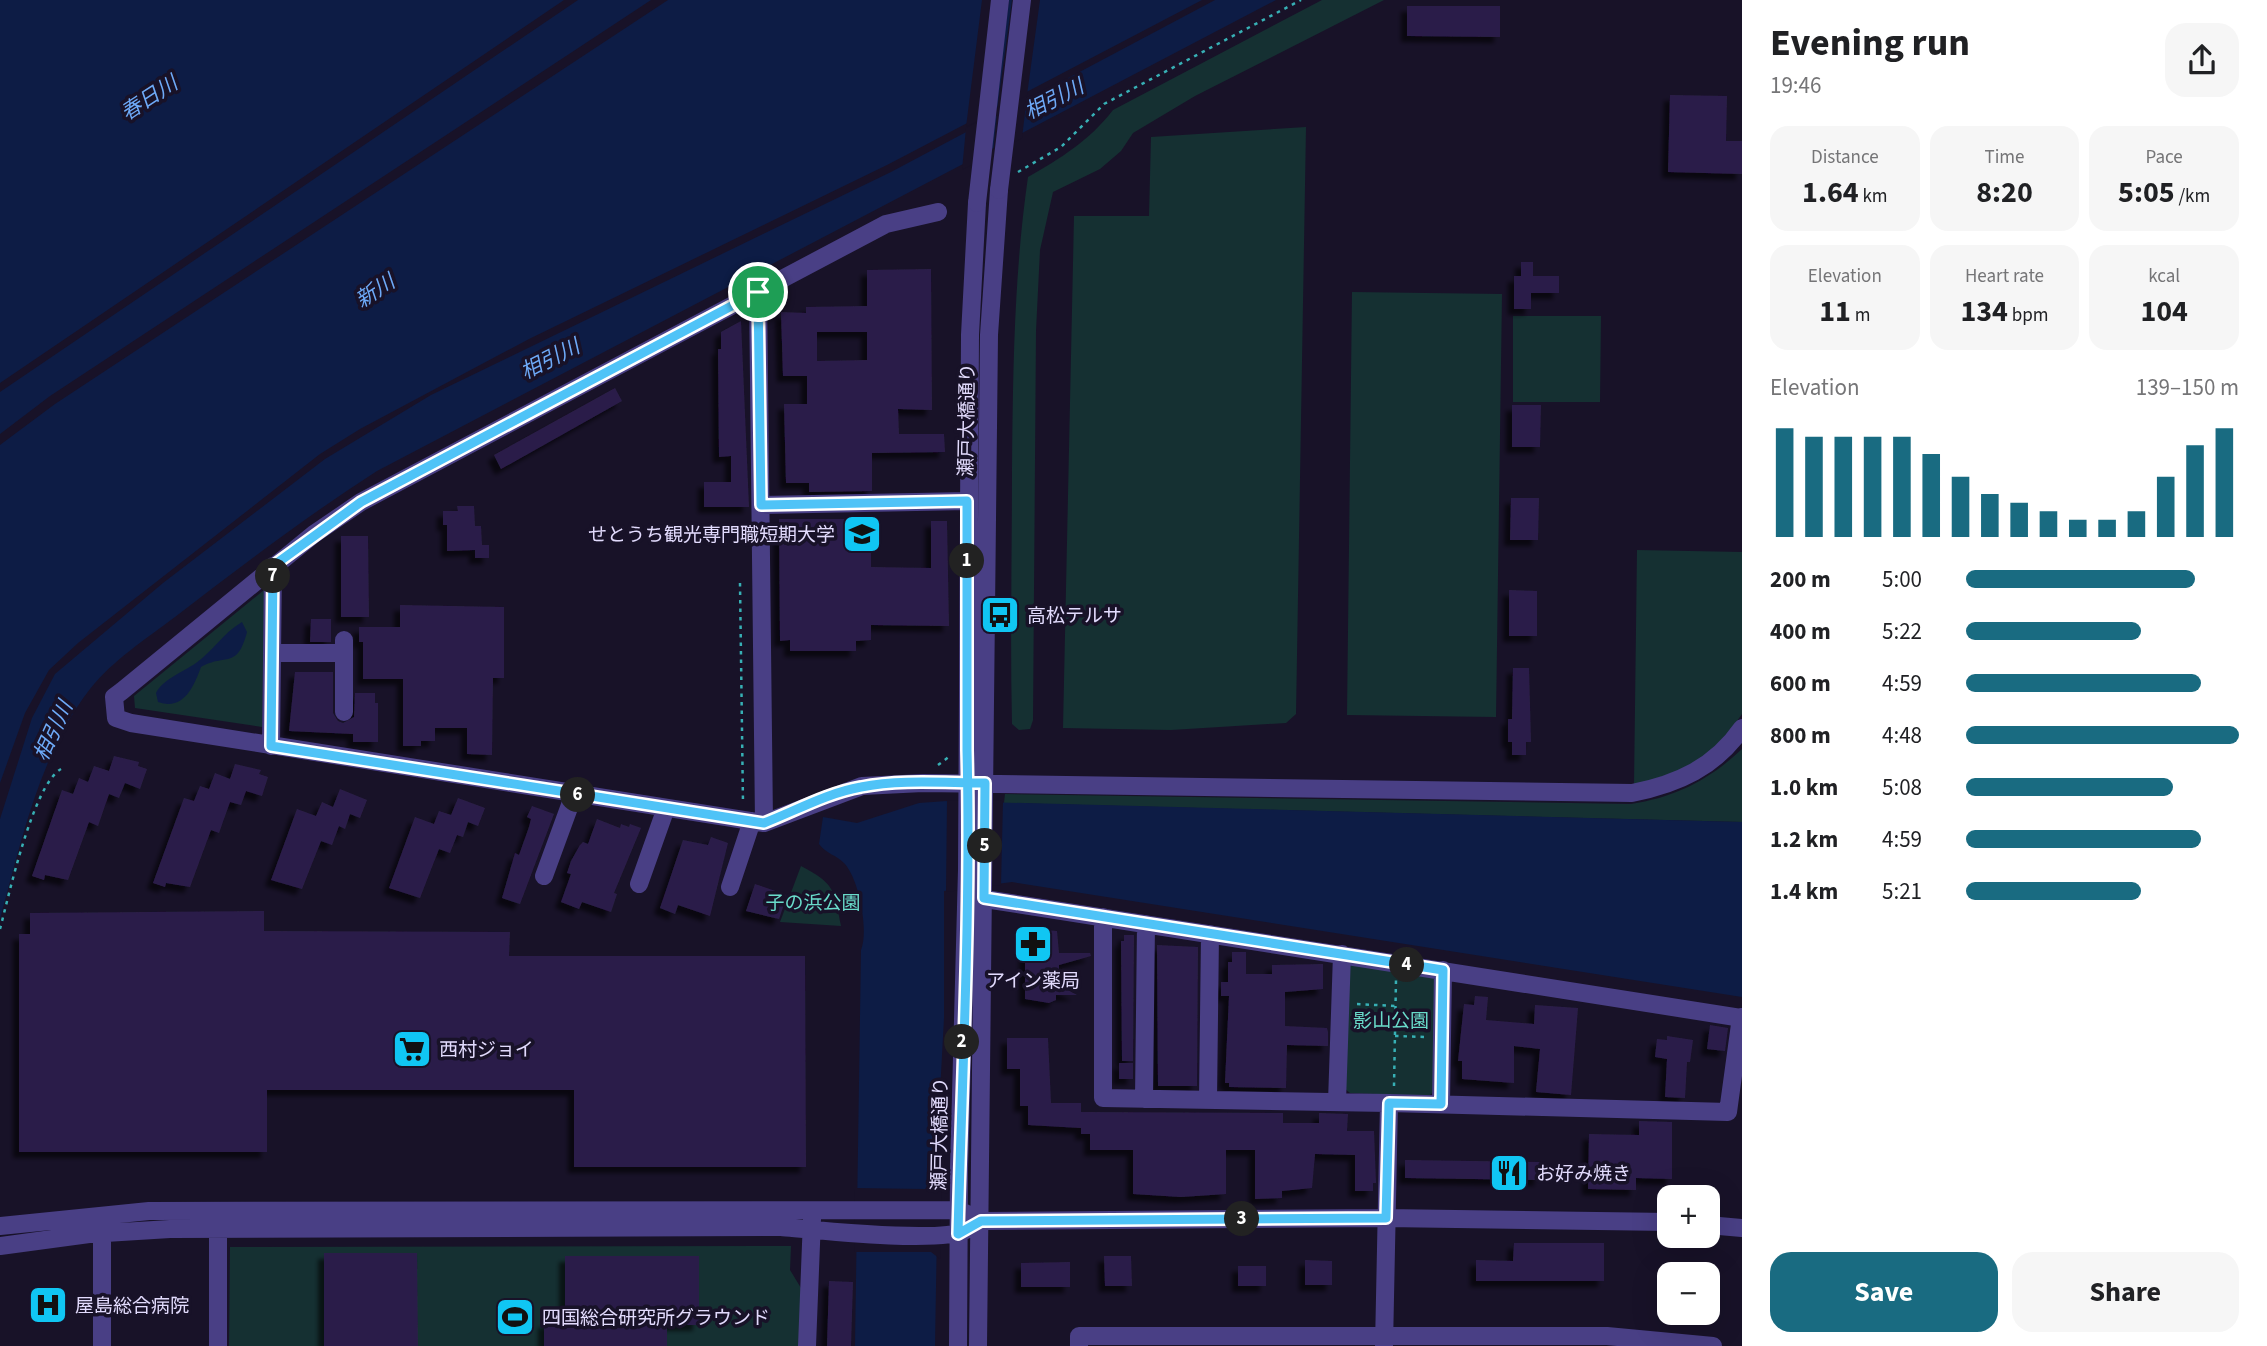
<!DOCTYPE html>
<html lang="en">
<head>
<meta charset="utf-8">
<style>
  :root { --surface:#fff; --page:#f6f6f6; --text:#202124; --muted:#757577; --accent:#196b81 }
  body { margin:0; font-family:"Source Sans 3","Noto Sans JP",sans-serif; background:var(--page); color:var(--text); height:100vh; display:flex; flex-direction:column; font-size:26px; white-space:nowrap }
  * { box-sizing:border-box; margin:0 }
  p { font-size:23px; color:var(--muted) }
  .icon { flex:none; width:38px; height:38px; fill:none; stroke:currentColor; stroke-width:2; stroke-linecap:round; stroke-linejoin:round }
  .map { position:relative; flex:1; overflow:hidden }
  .side { display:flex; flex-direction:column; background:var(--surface); width:525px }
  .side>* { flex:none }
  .controls { position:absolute; left:1657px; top:1185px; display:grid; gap:14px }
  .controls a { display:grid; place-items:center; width:63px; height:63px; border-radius:14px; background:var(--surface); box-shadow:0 7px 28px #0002; font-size:35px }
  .pin { position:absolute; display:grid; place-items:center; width:60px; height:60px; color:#fff; margin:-30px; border:4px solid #fff; border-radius:50%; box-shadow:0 2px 7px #0007 }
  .km { position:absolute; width:35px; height:35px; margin:-18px; border-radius:50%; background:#222; color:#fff; font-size:19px; line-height:35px; text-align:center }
  .round { display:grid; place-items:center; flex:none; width:74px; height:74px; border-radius:21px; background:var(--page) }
  .headline { display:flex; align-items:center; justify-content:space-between; height:119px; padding:0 28px }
  h1 { font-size:38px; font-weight:700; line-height:52px }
  .stats { display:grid; grid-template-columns:repeat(3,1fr); gap:10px; height:119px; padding:7px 28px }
  .stats div { display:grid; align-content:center; border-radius:18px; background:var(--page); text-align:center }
  .stats b { font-size:30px; font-weight:700 }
  .stats small { font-size:19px; font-weight:400 }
  .stats p { font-size:19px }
  .chart { height:196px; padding:14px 28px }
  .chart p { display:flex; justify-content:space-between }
  .chart svg { width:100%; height:126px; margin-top:7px; stroke:var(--accent); stroke-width:6 }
  .cta { display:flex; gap:14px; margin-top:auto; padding:14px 28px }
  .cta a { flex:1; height:80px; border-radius:21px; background:var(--accent); color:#fff; font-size:28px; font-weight:700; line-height:80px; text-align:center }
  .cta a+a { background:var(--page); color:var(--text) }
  ul { padding:0 28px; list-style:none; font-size:23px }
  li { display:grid; grid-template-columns:112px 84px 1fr; align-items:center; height:52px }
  li i { height:18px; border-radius:9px; background:var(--accent) }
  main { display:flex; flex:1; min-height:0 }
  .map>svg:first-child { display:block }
</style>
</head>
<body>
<main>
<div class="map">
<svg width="1742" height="1346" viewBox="0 0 1742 1346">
  <defs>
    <filter id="shadow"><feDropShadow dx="-6" dy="6" stdDeviation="2" flood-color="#0009"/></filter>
  </defs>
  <rect width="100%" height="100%" fill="#181228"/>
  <path fill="#153032" d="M1322 0H1384L1195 96 1133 133 1121 151 1100 169 1053 192 1040 250 1036 331 1033 720 1030 729 1019 730 1012 724C1010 639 1012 554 1012 469 1013 370 1014 274 1028 177 1061 158 1089 141 1113 110Z
    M1306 127 1296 714 1286 723 1171 730 1063 728 1074 216H1149L1151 137Z
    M1352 292 1502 294 1496 717 1347 715Z
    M1513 316H1601L1600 402H1513Z
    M1637 550 1742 552V714C1708 761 1689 770 1634 785Z
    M264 590 262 727 135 708 134 696Z
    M1742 749V822L1004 803 1005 794 1631 804C1676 797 1709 780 1742 749Z
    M801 866C835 884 834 889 841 926L780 922Z
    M1354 963 1437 979 1436 1089 1429 1096 1350 1093 1344 1088 1347 969Z
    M791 1246 790 1270 801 1288 799 1346H229L230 1247Z"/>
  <path fill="#0d1c45" d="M0 0H564L0 383Z
    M578 0H651L50 396 0 434V392Z
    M668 0H1202L887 165 529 339 360 429 320 454 78 643 49 670 25 713 0 783V445L55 404Z
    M1215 0H1276L377 471C307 516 241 566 175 617 146 639 113 660 90 689 40 753 21 842 0 919V819L32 718 55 674 163 583 325 459 431 395 891 172Z
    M242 622 247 632C237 670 226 653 201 667 194 686 184 711 158 702L156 693C163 679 183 672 196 663 213 651 223 633 242 622Z
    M947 801 1742 822V997L1012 882 944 891V1018L939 1111 935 1346H855L861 950C869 930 859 880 845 864 837 855 826 854 819 844L823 817 857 823 919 803Z"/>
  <path fill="#181228" d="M982 0H1009L994 112 966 127Z
    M1012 0H1040L1027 95 997 110Z
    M1027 96 1022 138 993 154 997 111Z
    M994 113 990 155 962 170 966 128Z
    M947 800 1003 801 1001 885 946 892Z
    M942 1174 940 1259 931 1252H854L855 1188 925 1189Z"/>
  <path fill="#2b1e48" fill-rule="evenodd" filter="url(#shadow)" d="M1407 6H1500V37L1407 36Z
    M1670 95 1727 96 1726 141H1742V174L1668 172Z
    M1521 262H1533V276H1559V293H1531V309H1514V276H1521Z
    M931 269 932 410 898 409 899 434H944L945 452 872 453V491L809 492V483H786L784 404H807V376H783L781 312 806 313V307L867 306V270ZM817 332H867V360L817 361Z
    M741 321 749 507H704V482H731V456L719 457 718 349H721V332Z
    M615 388 622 401 501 469 494 455Z
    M1512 405H1541L1540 447H1512Z
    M1511 498H1539L1538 540H1510Z
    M457 506H474L475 526H481L482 545H489V558H475V550L447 551V525H443V511H458Z
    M779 519H855L856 529H871V567L931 568V521H947L949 626 871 625V640L856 641V651H790V640L780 641Z
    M341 536H368L369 617H341Z
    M1509 590 1537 591V636H1509Z
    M400 605 504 607V678H493L492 755 467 754V728H435V741H421V746H403V679H363V642H359V627H400Z
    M311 619H331V642H310Z
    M1513 668H1529L1531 742H1526V755H1512V742H1508V719H1512Z
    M295 672H333V713L338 721 343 723 354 717 355 693H375V703H378V742H353V734L289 731Z
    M114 756 139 762 138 766 147 769 140 789 125 783 119 798 109 794 98 826 89 822 68 880 45 875 44 880 32 876 62 790 73 794 79 778 88 782 94 766 109 771Z
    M235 764 261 770 259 774 268 777 262 796 246 791 241 805 230 802 219 833 211 830 190 887 166 883 165 887 153 883 184 798 194 801 200 786 209 789 215 773 230 779Z
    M340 789 367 800 360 818 350 814 345 829 339 826 332 845 321 841 302 889 271 880 297 809 316 816 322 802 333 807Z
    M458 798 485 808 478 826 468 822 463 837 457 835 450 853 439 849 420 898 389 888 415 817 434 824 439 811 451 815Z
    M532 806 554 814 520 904 502 898 515 853 519 855 529 827 531 819 527 817Z
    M597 819 620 828 621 824 629 827 630 824 641 828 614 893 617 894 611 912 582 902 579 909 561 902 571 874 567 873 571 861 580 845 583 842 588 844Z
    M711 837 728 843 710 916 678 905 675 914 660 908 683 840 708 845Z
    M755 884 787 895 779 919 746 911Z
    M264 911V931L510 932 509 956H805L806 1167H574V1090H267V1152H19V934H30V913Z
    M1033 929 1057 931 1059 953H1090L1091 956 1059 965V985L1077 995H1056V1000L1049 1003 1025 999V932Z
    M1124 935H1134L1133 1061H1122L1121 941H1124Z
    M1157 945 1198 947 1197 1086H1158Z
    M1232 952H1246V974H1272V965L1323 964V989L1285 992V1026L1327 1028 1328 1032V1046L1287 1045 1286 1088 1229 1087V1083H1225L1229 996H1221V982H1228V962H1232Z
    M1475 996 1488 997 1486 1020 1534 1024 1535 1005 1578 1008 1571 1095 1536 1092 1540 1049 1514 1046V1083L1462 1079V1061H1458L1464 1004 1474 1005Z
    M1710 1025 1728 1028 1725 1051 1707 1049Z
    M1667 1036 1693 1040 1690 1062H1687L1685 1098 1665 1097 1667 1059 1655 1057 1657 1039 1667 1040Z
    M1007 1038H1048L1051 1103H1081V1112L1283 1113V1123H1319V1113L1348 1114 1347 1131H1374L1376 1183H1373V1191H1355V1155L1315 1154 1312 1188 1282 1191V1198L1255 1199V1150H1226V1194L1181 1197 1133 1194V1150H1090V1134H1081V1128L1028 1125V1106H1020V1069H1007Z
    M1119 1063H1133V1079H1119Z
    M1639 1121 1672 1122V1179L1636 1178V1190L1588 1189 1589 1134 1639 1135Z
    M1405 1160 1541 1162 1540 1180 1405 1178Z
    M1514 1243H1604V1281H1476V1260L1513 1261Z
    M324 1253H417L418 1346H324Z
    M565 1256H699V1325H667V1346H544V1322L565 1321Z
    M1104 1256H1131L1132 1286H1105Z
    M1305 1260 1332 1261V1285H1305Z
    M1070 1262V1287H1021V1263Z
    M1238 1266H1266V1286H1238Z
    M829 1281 853 1282 851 1346H827Z"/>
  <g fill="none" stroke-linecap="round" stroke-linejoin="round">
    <path stroke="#37b0b5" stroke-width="2.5" stroke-dasharray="3.5 5" stroke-linecap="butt" d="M1018 172 1061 147 1104 104 1301 0
      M740 583 743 804
      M938 765 950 756
      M0 929C9 895 33 785 61 769
      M1357 1004 1395 1006
      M1395 1036 1427 1037
      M1394 1086 1396 980"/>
    <path stroke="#493f85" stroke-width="18" d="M938 212 886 224 361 502 314 534 122 691 114 697 116 718 131 723 764 823 862 786 923 783 1632 793C1678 784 1715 767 1742 728
      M758 292 764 823
      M761 505 967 501
      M272 653H344
      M344 712V640
      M271 746 273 566
      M544 876 574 794
      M639 884 666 808
      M730 887 752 821
      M972 897 1742 1018
      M1103 917V1098L1389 1103
      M1144 1099 1146 924
      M1208 1100 1210 934
      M1337 1102 1342 954
      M1441 1104 1443 970
      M1708 1225 1742 1228
      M0 1226 149 1211 959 1210 981 1221 1386 1218 1670 1222
      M0 1246 89 1234 170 1229 781 1227C815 1230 941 1244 966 1230
      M102 1346V1233
      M218 1346V1217
      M807 1346 812 1219
      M958 1346 959 1169 967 870 970 335 977 203
      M978 1346 989 335 999 190
      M1079 1346V1336H1607L1713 1346
      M1384 1346 1389 1103 1728 1112 1741 1017"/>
    <path stroke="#493f85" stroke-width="18" d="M999 190 1022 0
      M977 203 1000 0"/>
  </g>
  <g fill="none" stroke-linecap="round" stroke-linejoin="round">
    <g stroke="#fff" stroke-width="14">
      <path id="route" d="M758 292 761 505 967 501V750C971 911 962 1073 958 1234L981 1221 1386 1218 1389 1103 1441 1104 1443 970 984 898 985 783C945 783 901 779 861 787 827 793 795 811 764 823L271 746 273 566 361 502 758 292"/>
    </g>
    <use href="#route" stroke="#4fc3f7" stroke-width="9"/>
  </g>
  <defs>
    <g id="university-square" transform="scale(2.0125)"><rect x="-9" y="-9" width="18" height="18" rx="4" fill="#10c6f3" stroke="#181228"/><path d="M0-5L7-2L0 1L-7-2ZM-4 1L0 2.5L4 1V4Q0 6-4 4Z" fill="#111"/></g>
    <g id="bus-square" transform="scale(2.0125)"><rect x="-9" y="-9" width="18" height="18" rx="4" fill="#10c6f3" stroke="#181228"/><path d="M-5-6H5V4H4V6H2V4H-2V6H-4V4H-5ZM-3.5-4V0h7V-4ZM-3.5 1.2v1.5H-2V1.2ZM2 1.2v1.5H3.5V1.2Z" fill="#111"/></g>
    <g id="pharmacy-square" transform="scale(2.0125)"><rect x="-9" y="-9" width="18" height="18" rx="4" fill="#10c6f3" stroke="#181228"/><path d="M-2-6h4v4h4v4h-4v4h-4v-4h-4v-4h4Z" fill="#111"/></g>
    <g id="supermarket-square" transform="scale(2.0125)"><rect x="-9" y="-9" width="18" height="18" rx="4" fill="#10c6f3" stroke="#181228"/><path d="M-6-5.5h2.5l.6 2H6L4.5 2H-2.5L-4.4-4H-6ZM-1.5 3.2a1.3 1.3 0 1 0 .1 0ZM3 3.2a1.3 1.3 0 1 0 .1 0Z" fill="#111"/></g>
    <g id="restaurant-square" transform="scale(2.0125)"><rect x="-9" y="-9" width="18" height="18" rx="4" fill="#10c6f3" stroke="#181228"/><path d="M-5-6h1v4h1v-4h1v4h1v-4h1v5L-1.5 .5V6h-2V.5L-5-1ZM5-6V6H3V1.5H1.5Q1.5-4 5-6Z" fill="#111"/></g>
    <g id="hospital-square" transform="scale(2.0125)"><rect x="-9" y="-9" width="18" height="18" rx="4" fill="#10c6f3" stroke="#181228"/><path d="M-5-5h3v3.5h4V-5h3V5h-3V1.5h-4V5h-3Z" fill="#111"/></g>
    <g id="stadium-square" transform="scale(2.0125)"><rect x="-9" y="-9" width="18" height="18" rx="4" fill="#10c6f3" stroke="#181228"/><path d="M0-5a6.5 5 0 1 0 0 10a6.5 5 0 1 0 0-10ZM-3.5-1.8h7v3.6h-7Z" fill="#111"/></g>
  </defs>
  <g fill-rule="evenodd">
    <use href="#university-square" x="862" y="534"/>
    <use href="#bus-square" x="1000" y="615"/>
    <use href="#pharmacy-square" x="1033" y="944"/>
    <use href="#supermarket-square" x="412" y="1049"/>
    <use href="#restaurant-square" x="1509" y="1173"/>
    <use href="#hospital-square" x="48" y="1305"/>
    <use href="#stadium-square" x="515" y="1317"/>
  </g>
  <g text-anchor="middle" stroke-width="7" stroke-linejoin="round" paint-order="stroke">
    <g font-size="19" fill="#e2dbfd" stroke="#181228">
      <text transform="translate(966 420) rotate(-89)" y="7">瀬戸大橋通り</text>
      <text transform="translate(939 1134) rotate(-89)" y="7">瀬戸大橋通り</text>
    </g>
    <g font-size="19" fill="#e2dbfd" stroke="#181228" text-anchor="start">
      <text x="835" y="541" text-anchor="end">せとうち観光専門職短期大学</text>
      <text x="1027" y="622">高松テルサ</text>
      <text x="1033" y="987" text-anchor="middle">アイン薬局</text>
      <text x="439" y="1056">西村ジョイ</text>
      <text x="1536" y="1180">お好み焼き</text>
      <text x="75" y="1312">屋島総合病院</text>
      <text x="542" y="1324">四国総合研究所グラウンド</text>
    </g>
    <g font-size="19" fill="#69dbca" stroke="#181228">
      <text x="813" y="909">子の浜公園</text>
      <text x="1391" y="1027">影山公園</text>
    </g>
    <g font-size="21" font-style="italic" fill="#6eaaf8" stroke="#181228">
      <text transform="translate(149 98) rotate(-33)" y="7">春日川</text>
      <text transform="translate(1054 99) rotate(-27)" y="7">相引川</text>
      <text transform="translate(375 291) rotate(-33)" y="7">新川</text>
      <text transform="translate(550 359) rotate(-27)" y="7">相引川</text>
      <text transform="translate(53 731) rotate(-65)" y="7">相引川</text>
    </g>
  </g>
</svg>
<div class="controls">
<a>+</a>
<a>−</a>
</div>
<div class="pin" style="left:758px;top:292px;background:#1e9e55"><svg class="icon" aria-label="arrive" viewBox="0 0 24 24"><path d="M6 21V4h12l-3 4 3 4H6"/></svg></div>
<b class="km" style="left:967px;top:561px">1</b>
<b class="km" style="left:962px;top:1042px">2</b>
<b class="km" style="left:1242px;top:1219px">3</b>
<b class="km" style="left:1407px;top:965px">4</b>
<b class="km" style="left:985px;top:846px">5</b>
<b class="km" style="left:578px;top:795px">6</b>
<b class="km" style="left:273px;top:576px">7</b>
</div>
<section class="side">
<div class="headline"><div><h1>Evening run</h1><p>19:46</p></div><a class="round"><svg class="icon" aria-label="share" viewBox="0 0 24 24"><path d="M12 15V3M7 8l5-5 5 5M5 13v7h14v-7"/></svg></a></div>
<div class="stats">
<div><p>Distance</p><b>1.64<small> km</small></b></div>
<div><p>Time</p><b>8:20</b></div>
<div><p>Pace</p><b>5:05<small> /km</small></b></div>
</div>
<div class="stats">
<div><p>Elevation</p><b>11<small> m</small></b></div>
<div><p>Heart rate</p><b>134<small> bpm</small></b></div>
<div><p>kcal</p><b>104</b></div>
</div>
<div class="chart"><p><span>Elevation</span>139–150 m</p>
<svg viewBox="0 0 160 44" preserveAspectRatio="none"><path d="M5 44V6M15 44V9M25 44V9M35 44V9M45 44V9M55 44V15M65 44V23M75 44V29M85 44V32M95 44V35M105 44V38M115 44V38M125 44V35M135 44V23M145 44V12M155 44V6"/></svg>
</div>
<ul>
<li><b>200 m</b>5:00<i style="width:84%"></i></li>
<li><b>400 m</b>5:22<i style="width:64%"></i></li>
<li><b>600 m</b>4:59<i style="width:86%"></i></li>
<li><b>800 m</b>4:48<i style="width:100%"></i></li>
<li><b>1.0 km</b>5:08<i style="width:76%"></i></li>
<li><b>1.2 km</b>4:59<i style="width:86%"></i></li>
<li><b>1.4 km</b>5:21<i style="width:64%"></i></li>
</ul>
<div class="cta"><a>Save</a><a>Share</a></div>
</section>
</main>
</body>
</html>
